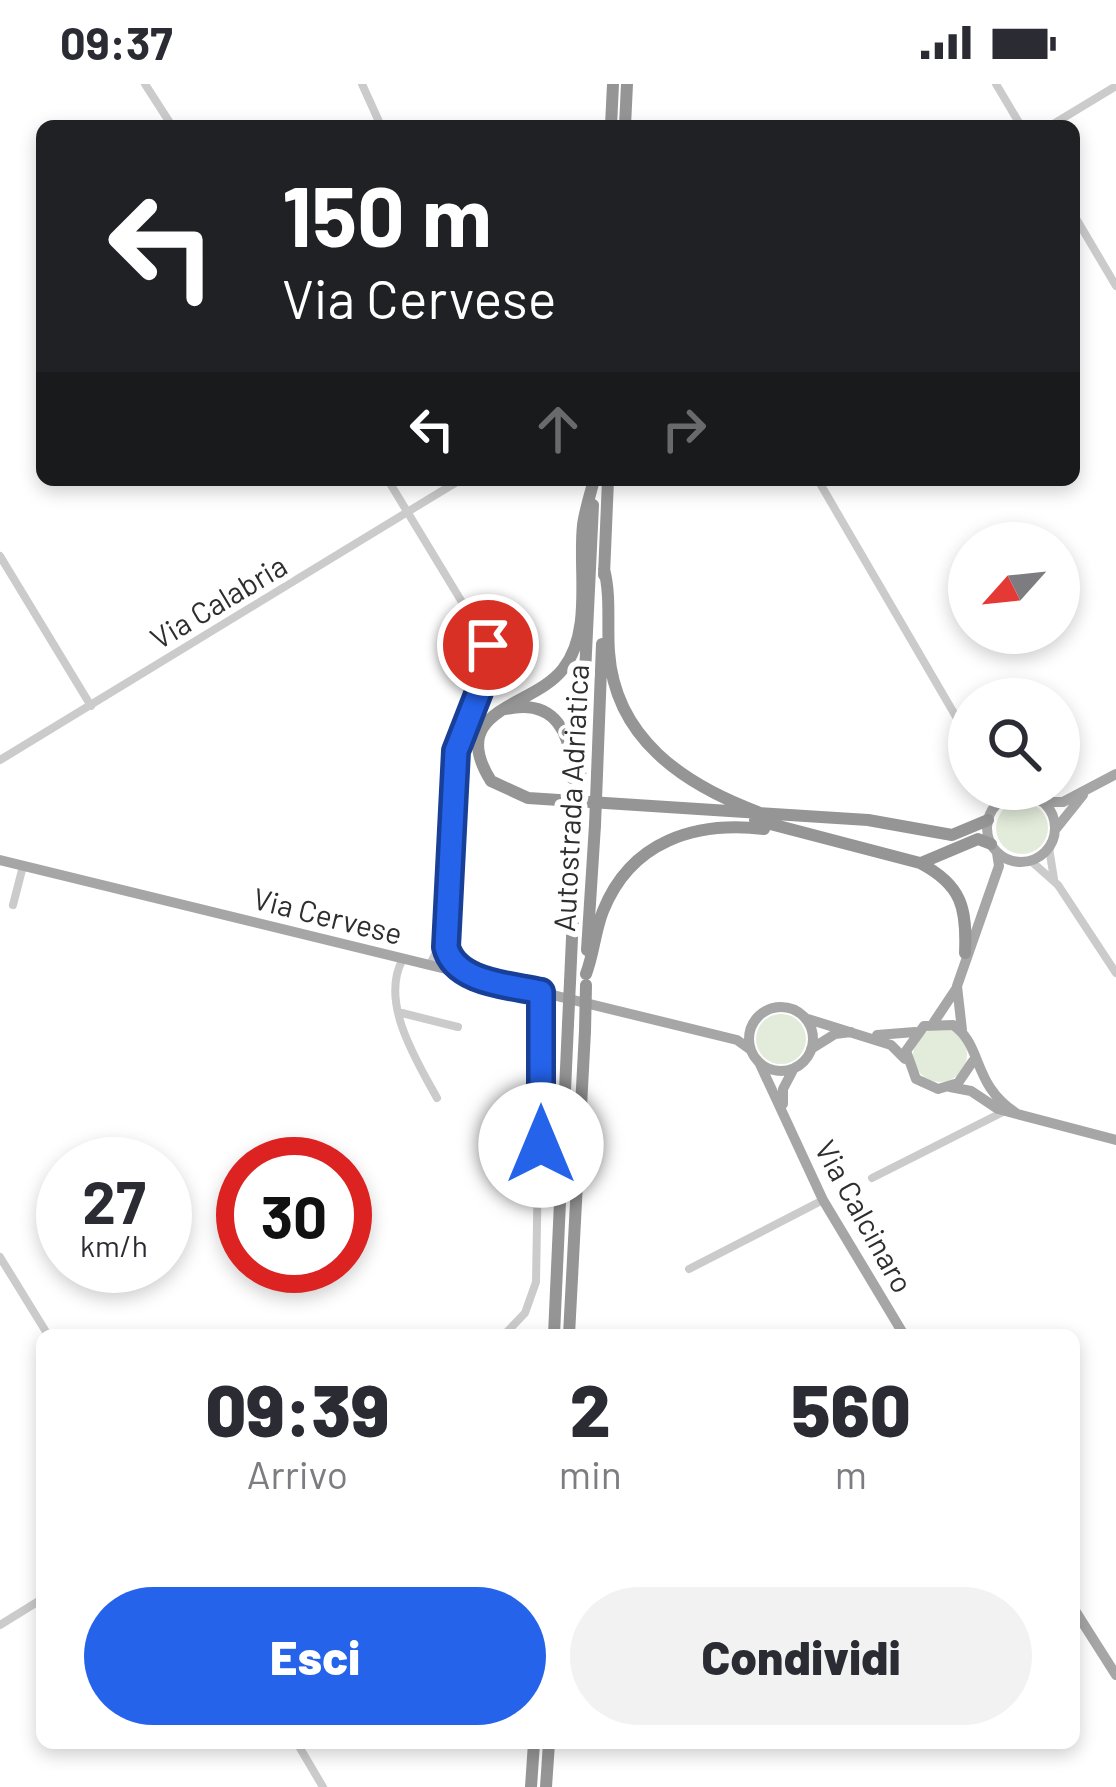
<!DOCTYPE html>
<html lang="it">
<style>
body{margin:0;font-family:Barlow,sans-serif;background:#f2f2f3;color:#2b2b33;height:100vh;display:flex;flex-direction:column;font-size:45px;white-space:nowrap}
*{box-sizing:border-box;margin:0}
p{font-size:39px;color:#7c7c81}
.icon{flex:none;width:66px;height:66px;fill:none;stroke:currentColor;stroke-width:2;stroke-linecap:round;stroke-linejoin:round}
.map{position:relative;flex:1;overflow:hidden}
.details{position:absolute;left:36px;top:1245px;width:1044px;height:420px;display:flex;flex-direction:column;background:#fff;border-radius:18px;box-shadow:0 6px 18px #0003}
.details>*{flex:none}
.guide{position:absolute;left:36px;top:36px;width:1044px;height:366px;border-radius:18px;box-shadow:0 6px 18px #0003;background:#202124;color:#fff;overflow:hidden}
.needle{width:78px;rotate:243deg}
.tools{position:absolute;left:948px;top:438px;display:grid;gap:24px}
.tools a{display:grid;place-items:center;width:132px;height:132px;border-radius:50%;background:#fff;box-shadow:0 6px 18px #0003;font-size:60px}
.speed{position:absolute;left:36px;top:1053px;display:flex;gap:24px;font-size:60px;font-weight:700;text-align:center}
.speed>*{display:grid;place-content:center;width:156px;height:156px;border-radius:50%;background:#fff;box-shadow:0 6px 18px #0003;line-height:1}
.speed small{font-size:30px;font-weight:400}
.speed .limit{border:18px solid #d22;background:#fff;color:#111}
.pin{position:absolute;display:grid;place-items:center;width:102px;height:102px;color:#fff;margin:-51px;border:6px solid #fff;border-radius:50%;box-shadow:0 3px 12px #0007}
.me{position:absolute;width:132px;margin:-66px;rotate:0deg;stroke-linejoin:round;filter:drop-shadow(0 0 9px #0008)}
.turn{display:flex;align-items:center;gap:42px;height:252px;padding:0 48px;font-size:54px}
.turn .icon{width:156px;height:156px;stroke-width:2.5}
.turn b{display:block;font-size:84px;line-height:102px}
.lanes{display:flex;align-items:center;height:114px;padding:0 48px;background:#0003;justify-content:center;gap:60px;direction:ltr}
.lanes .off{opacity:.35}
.eta{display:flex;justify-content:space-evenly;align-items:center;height:204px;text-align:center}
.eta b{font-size:72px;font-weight:800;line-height:84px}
.primary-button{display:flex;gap:24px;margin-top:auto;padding:24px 48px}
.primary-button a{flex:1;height:138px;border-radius:72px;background:#2563eb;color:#fff;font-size:48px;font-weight:800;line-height:138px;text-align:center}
.primary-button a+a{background:#f2f2f3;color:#2b2b33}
.status{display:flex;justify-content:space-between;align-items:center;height:84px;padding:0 60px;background:#fff;direction:ltr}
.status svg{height:33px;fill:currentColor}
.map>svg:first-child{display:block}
.green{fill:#e3ecdb}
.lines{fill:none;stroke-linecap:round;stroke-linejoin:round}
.minor{stroke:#cbcbcb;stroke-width:8}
.major{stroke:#a6a6a6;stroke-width:10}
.highway{stroke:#959595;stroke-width:12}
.highway-bridge{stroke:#959595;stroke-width:12}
.route-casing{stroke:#184099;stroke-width:30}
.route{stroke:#2563eb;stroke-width:21}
.labels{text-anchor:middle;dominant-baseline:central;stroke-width:12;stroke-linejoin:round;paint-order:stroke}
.street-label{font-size:30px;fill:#2e2e2e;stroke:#fff}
</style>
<div class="status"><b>09:37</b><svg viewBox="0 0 49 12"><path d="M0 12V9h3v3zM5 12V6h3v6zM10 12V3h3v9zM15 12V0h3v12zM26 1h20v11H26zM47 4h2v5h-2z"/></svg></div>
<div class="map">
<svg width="1116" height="1703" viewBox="0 0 1116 1703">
<rect width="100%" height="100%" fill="#fff"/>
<path class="green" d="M996 744a26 26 0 1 1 52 0a26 26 0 1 1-52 0Z
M756 955a25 25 0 1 1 50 0a25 25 0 1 1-50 0Z
M913 971a27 27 0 1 1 54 0a27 27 0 1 1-54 0Z"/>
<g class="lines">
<path class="minor" d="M145,0L172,42
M362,0L381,42
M996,0L1021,42
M1050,42L1116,2
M1074,131L1116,202
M388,396L488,561L484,595L456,667L445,849L449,874L460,885
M818,396L969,655
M0,472L91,622
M0,676L460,396
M994,705L996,722
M1002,705L1011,712
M1049,764L1054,795
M1031,777L1058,801L1116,889
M13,821L23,782
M403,875C379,917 416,976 437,1014
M430,880L445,851
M402,929L458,943
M872,1094L1005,1027
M0,1173L48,1251
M689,1185L823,1116
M504,1251L525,1229L536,1198L541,908
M0,1541L42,1515
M297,1659L323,1703"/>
<path class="major" d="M987 744a34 34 0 1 1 68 0a34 34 0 1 1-68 0Z
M1042,718H1063L1116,690
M1055,746L1083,711
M0,776L737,956L751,966
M749 955a32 32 0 1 1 64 0a32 32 0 1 1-64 0Z
M808,935L891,961L905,975
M934,938L956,905
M962,946L957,902L999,782L997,769
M877,951L915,948
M811,965L835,950L851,948
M973,977L958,999L938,1005L916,995L906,967L924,942L953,941C983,961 972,1001 1016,1029
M759,978L823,1116L904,1251
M950,1003L971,1007L998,1025L1116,1056
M783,1020V1005L794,984
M1074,1525L1116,1591"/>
<path class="highway" d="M611,42L613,0
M625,42L627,0
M594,396C590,411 585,426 583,441C578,486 593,547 563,585C533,624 445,624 491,697L528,714L868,736L952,751L988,736
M604,485C611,512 607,540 609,568C615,654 683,700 758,728
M604,491L608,396
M506,625C556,614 572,650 572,694
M597,690L602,560
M580,695L593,421
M755,736L920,779C962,801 967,824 965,869
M921,779L978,755L991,760
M587,866L595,741
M586,890C594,869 595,847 603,827C631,757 695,737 764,745
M570,898L577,743
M554,1251L568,940
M569,1251L585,947
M531,1703L534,1659
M546,1703L549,1659"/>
<path class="highway-bridge" d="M595,741L597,690
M577,743L580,695
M568,940L570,898
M585,947L586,901"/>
</g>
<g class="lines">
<defs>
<path id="route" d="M488,561L484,595L456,667L446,863C455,899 510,901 541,908V1061"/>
</defs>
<use href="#route" class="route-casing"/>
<use href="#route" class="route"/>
</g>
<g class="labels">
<g class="street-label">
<text transform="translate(218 517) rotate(-31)">Via Calabria</text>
<text transform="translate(570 714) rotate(-87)">Autostrada Adriatica</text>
<text transform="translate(328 831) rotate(14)">Via Cervese</text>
<text transform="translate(865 1132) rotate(61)">Via Calcinaro</text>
</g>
</g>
</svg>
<div class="tools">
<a><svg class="needle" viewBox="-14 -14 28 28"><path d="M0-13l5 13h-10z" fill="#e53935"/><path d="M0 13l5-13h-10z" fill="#7c7c81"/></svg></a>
<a><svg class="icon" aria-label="search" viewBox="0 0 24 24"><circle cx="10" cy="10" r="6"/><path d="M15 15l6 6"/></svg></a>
</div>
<div class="speed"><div>27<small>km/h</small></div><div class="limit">30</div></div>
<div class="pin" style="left:488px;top:561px;background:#d93025"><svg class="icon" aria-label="arrive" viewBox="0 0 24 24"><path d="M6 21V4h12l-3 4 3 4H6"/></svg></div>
<svg class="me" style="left:541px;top:1061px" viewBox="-20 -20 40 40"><circle r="19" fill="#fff"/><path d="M0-13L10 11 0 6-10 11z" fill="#2563eb"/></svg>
<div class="guide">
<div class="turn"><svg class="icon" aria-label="left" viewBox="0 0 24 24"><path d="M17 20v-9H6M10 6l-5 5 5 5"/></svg><div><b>150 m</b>Via Cervese</div></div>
<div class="lanes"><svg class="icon" aria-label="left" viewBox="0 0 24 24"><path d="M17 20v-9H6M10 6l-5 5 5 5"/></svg><svg class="icon off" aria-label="ahead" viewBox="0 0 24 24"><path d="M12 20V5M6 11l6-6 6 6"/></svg><svg class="icon off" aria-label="right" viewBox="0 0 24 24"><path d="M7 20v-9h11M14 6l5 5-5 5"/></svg></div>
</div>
<section class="details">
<div class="eta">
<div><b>09:39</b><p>Arrivo</p></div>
<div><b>2</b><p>min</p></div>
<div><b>560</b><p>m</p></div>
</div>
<div class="primary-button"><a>Esci</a><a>Condividi</a></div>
</section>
</div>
